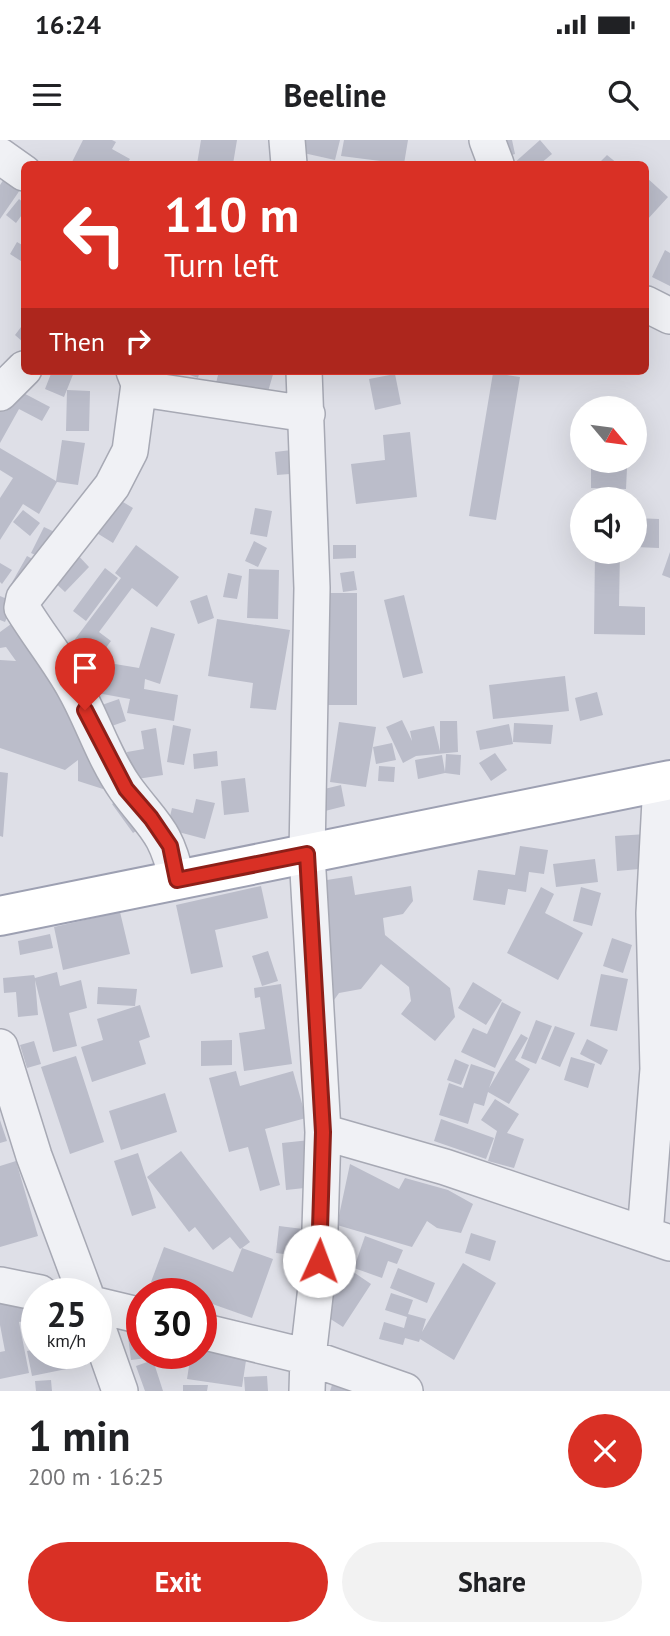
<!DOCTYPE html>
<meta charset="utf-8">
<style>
body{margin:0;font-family:"PT Sans",sans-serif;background:#f2f2f2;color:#202124;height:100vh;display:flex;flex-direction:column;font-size:26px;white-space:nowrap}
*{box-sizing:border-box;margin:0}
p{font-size:23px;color:#757577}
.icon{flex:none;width:38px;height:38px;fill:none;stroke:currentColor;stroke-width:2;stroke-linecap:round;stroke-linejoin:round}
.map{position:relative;height:1251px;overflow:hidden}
.side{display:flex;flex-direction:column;background:#fff;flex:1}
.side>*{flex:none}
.guide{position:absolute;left:21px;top:21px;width:628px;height:214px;border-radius:10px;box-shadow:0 7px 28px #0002;background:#d93025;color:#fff;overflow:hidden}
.needle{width:46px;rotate:119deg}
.controls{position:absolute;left:570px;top:256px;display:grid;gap:14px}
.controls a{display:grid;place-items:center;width:77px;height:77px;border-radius:50%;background:#fff;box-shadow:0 7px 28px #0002;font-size:35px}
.speed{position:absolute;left:21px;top:1138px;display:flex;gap:14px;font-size:35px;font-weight:700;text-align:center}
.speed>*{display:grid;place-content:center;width:91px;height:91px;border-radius:50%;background:#fff;box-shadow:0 7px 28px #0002;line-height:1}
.speed small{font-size:18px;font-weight:400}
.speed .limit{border:10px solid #d22;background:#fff;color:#111}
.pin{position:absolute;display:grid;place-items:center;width:60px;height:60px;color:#fff;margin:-72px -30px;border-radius:50% 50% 50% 0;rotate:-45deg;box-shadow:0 0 7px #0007}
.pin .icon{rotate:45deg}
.me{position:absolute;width:77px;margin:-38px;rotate:2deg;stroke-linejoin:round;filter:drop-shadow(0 0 5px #0008)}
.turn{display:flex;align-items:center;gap:24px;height:147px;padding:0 28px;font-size:32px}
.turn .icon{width:91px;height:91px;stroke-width:2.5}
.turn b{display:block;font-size:49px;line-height:60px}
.then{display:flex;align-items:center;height:66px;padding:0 28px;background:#0003;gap:14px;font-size:26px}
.round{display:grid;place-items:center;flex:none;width:74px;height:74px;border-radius:37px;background:#f2f2f2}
.head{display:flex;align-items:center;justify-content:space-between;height:119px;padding:0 28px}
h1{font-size:42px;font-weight:600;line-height:52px}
.primary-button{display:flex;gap:14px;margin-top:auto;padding:14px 28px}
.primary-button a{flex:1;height:80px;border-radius:42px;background:#d93025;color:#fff;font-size:28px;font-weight:600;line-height:80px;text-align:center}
.primary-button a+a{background:#f2f2f2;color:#202124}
.status{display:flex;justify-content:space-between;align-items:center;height:49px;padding:0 35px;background:#fff;direction:ltr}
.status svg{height:19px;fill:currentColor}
header{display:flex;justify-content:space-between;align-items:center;height:91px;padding:0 28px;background:#fff;font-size:32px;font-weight:600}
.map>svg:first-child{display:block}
.building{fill:#bbbdca}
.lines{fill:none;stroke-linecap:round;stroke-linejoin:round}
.minor-casing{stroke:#a7a9b4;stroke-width:38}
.major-casing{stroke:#9da0b2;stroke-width:42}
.minor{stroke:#f0f1f5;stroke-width:35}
.major{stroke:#fff;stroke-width:38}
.route-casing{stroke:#8d1f18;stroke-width:18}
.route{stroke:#d93025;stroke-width:12}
</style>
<div class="status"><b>16:24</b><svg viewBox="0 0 49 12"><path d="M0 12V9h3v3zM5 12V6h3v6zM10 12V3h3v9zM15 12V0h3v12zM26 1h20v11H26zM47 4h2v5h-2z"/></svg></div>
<header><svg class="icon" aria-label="menu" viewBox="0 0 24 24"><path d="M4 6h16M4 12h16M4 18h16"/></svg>Beeline<svg class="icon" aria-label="search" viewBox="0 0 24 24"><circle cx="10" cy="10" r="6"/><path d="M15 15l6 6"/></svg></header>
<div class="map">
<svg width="670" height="1251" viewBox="0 0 670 1251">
<rect width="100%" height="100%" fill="#dedfe7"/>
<path class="building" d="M83,0H112L116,2L112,9L130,19L127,24H71Z
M201,0H237L233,24H197Z
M302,0H340L335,20L299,12Z
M344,0H408L404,24L341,16Z
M493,0H512L515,14L498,19Z
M540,0L552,14L540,24H513Z
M607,15L618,24H598Z
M646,37L668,57L647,80L646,78Z
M4,39L20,50L0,79V45Z
M19,59L24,63V72L16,83L6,75Z
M17,102L24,106V123L10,114Z
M665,110L670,113V146L652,137Z
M24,183V203L15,195Z
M52,231L74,232L64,257L45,249Z
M179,231H200L198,238Z
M219,231H274L267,255L216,243Z
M493,233L520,237L496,380L469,376Z
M395,234L401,264L375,270L369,239Z
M12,247L50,267L42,281L19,269L0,303V269Z
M67,250L90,251L89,291H66Z
M410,292L417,357L356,364L351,324L385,320L383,295Z
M62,300L85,303L78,345L57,342L39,374L23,364L0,400V358L13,338L0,330V308L56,341Z
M300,309L302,333L277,335L275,312Z
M591,328H627L626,349L591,348Z
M113,356L133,368L113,403L92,390Z
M255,368L272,371L267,397L250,394Z
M23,370L40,383L30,396L13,382Z
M635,378L659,379V408L635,407Z
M44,387L61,395L48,421L31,413Z
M254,401L267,408L258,427L245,421Z
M136,405L179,437L157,467L132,448L99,492L111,501L93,525L69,507L121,438L115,433Z
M333,405H356V418L333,419Z
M595,411H620L619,466L645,467V495L594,494Z
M75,412L89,427L65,452L50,438Z
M670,412V438L662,435Z
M27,416L42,424L26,454L10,446Z
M0,423L12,430L2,444L0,442Z
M105,428L118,438L86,481L73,471Z
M249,429L279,430L278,479L247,478Z
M354,431L357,450L343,452L340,433Z
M228,433L242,436L237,459L223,457Z
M323,453H357V565H323Z
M207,455L214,478L198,484L190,461Z
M404,455L423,533L403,538L384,460Z
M0,456L14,462L5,482L0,480Z
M18,479L114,613L103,649L78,641V620L65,630L0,608V520L16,521L6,507L0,508V492Z
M217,479L290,490L276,570L250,568L253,543L208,536Z
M151,487L175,494L160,544L145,539L144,549L178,555L174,581L127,573L130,559L97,553L103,522L139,528Z
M565,536L569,571L493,579L489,545Z
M597,552L603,575L580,581L575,558Z
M119,559L126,581L106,588L99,566Z
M402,580L412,601L410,591L434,586L440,611V581H457L458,612L416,616L403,623L386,587Z
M339,582L376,587L366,647L330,642Z
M514,583L553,585L551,604L513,602Z
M509,584L513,604L480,610L476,591Z
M173,585L191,589L184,625L167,622Z
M156,588L163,635L131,640L127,612L144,609L141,591Z
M392,603L396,620L376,624L373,607Z
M217,611L218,626L194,629L193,614Z
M495,613L507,630L491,641L479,623Z
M446,614L461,615L460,635L445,633L418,639L415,620L442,615L445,632Z
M379,626L395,627L394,642L378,641Z
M0,632L8,633L3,697L0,696Z
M245,638L249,672L224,675L221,641Z
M341,645L345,666L321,672L316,651Z
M127,653L149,682L133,693L112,664Z
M196,659L215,663L205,699L167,689L172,668L193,673Z
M647,694L650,728L617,731L615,696Z
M520,706L548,710L544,734L529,732L526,752L508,749L505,765L473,760L478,730L515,735Z
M595,719L598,742L556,747L553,724Z
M352,736L355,755L411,746L413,761L403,774L383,778L385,795L450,848L455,877L435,901L401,874L411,861L409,847L381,824L361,849L339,853L334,860L317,862L302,744Z
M261,746L268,778L215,790L223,827L191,834L176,765Z
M541,747L554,754L545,773L583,793L558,840L507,813Z
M581,747L601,753L592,786L573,781Z
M120,772L130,814L63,830L54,787Z
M50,794L53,808L20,815L18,801Z
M612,798L632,805L623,833L603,826Z
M268,811L278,841L262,846L252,816Z
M57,832L60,846L81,840L87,868L69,873L77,906L53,912L35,840L38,875L18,877L16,852L4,853L3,838L34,835L35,838Z
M601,834L628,839L617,891L590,886Z
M473,842L502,860L486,885L458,868Z
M281,844L292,924L244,931L239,893L265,889L260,857L255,858L254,848Z
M98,847L137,849L135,866L97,864Z
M502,862L521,872L495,928L461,912L473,888L487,894Z
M140,865L150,897L139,901L146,924L92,942L81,907L103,900L97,879Z
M536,880L552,886L536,924L521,918Z
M555,886L575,893L560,927L541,919Z
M521,894L528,898L515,920L530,929L509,964L488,952L484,966L474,963L468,984L439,975L449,943L463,948L471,924L495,932L489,948Z
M587,899L608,910L601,925L580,914Z
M232,900V925L201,926V901Z
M34,901L41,924L27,928L20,905Z
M76,916L104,1002L70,1014L41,927Z
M571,917L595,924L588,948L564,940Z
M455,919L469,925L461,945L447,940Z
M236,931L240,946L293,931L306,978L265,989L280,1045L260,1051L248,1007L229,1012L209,938Z
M165,953L177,992L121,1010L109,971Z
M495,959L519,974L507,993L524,999L514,1028L488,1021L497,991L481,980Z
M441,979L494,998L486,1019L434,1001Z
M0,980L7,1001L0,1003Z
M310,1000L314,1047L286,1050L282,1003Z
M181,1011L250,1102L242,1108L273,1119L252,1178L201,1160V1153H182L151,1142L164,1107L233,1132L242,1108L240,1109L230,1097L213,1110L195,1087L189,1092L147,1037Z
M138,1013L156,1068L132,1076L114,1021Z
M16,1021L38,1096L0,1107V1026Z
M350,1024L399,1049L405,1038L448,1050L473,1064L461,1093L437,1088L427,1081L412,1107L337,1085Z
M279,1086L311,1090L306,1138L290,1136L292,1115L276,1113Z
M471,1093L496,1101L490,1121L465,1113Z
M365,1096L403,1110L397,1124L388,1121L382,1138L354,1128Z
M463,1123L496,1143L454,1220L420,1199L419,1202L405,1198L403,1205L379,1199L384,1182L404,1188L407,1177L385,1170L391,1153L413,1160L408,1174L426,1179L422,1192Z
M346,1127L371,1144L343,1187L318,1171Z
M398,1128L435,1143L427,1163L390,1148Z
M58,1146L60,1153H37V1179L19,1182L29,1233L0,1239V1212L5,1211L0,1185V1157Z
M142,1171V1213H163V1216L131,1220L125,1173Z
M201,1187L250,1194L242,1247L187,1239L191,1213H201Z
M37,1209V1213H83L86,1225L32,1236L27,1211Z
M153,1220L163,1251H145L136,1226Z
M267,1236L268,1251H245L244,1237Z
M51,1240L52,1251H36L35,1241Z
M183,1245H208L207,1251H183Z
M332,1245L349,1251H330Z"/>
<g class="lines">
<defs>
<path id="minor" d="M287,0L289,24
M487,0L496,24
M0,16L24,33
M646,164L670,176
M134,231L139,244L149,250L307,274
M304,231L312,448L307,714L323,992L319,1121L308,1217L307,1251
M139,244L130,311L112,346L24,458L22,468C39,496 59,520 75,549C93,581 104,618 126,649C154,687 166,690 177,740
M0,253L24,229
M0,907L34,1016L85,1153
M323,992L445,1027L670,1103
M645,1094L658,929L654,773L661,642
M0,1145L40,1153
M96,1165L142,1176
M96,1183L120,1251
M201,1191L308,1217L405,1251"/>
<path id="major" d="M0,776L670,640"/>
</defs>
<use href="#minor" class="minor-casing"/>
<use href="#major" class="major-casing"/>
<use href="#minor" class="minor"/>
<use href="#major" class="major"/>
</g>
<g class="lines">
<defs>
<path id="route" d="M85,570L126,649L151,678L170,706L177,740L307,714L323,992L319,1121"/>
</defs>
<use href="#route" class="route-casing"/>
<use href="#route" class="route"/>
</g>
</svg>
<div class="controls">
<a><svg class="needle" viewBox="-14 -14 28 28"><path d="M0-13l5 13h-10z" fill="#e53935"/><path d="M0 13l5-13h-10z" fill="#757577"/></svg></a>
<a><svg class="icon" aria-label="sound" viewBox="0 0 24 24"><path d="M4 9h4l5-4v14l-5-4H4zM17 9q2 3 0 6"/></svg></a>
</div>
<div class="speed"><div>25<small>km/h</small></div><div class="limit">30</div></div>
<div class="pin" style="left:85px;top:570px;background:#d93025"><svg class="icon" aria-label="arrive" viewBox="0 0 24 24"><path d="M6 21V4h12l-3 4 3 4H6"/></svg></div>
<svg class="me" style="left:319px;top:1121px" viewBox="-20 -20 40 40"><circle r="19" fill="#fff"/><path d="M0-13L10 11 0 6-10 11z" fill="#d93025"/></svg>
<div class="guide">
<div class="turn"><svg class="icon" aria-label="left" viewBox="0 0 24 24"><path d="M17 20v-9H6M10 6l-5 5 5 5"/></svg><div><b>110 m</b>Turn left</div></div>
<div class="then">Then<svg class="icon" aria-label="right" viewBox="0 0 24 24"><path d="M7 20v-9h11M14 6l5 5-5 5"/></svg></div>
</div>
</div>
<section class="side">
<div class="head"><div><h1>1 min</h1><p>200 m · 16:25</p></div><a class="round" style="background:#d93025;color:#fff"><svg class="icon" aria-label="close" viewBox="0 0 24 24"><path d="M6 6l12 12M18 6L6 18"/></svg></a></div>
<div class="primary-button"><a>Exit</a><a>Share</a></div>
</section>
